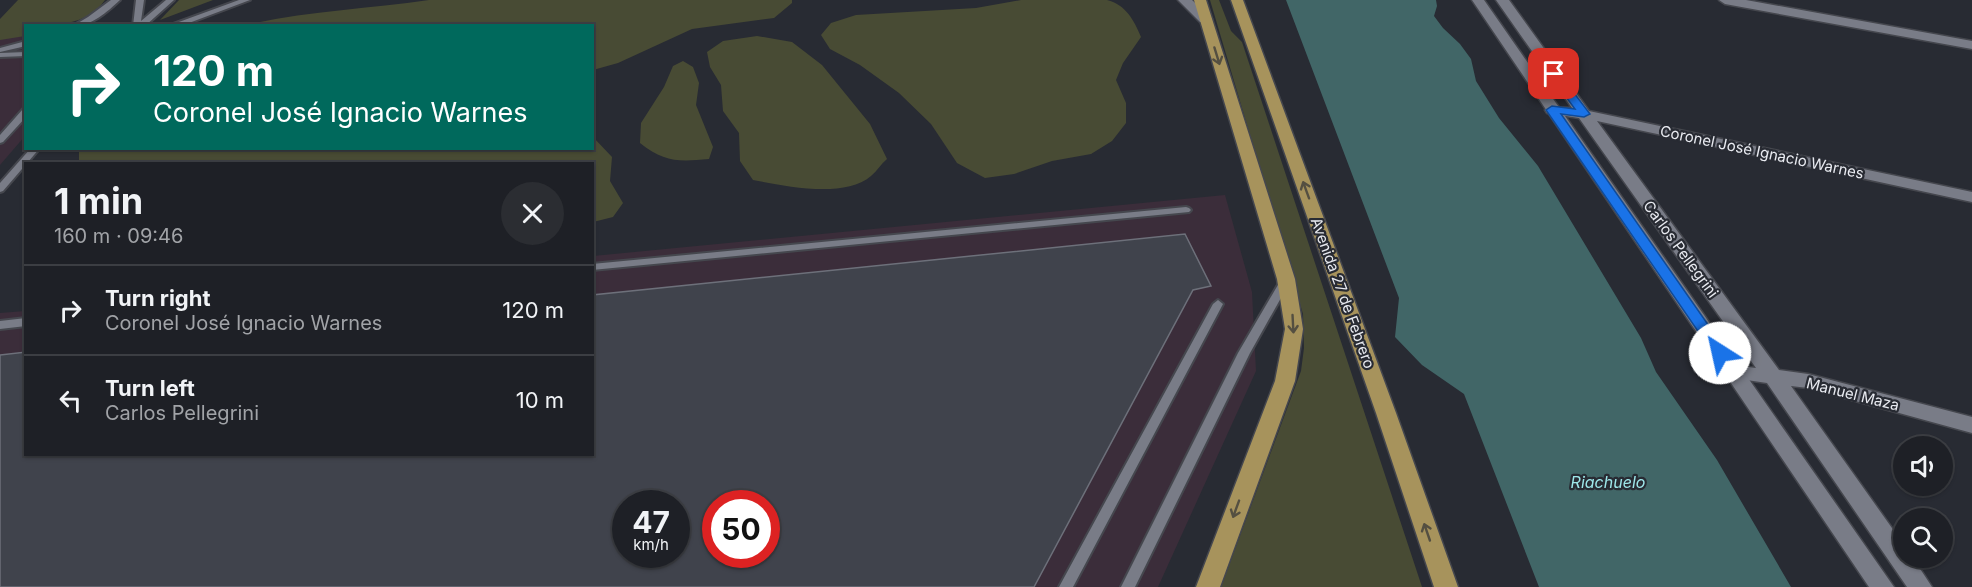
<!DOCTYPE html>
<meta charset="utf-8">
<style>
body{margin:0;font-family:Inter,sans-serif;background:#2b2d32;color:#f1f3f6;height:100vh;display:flex;flex-direction:column;font-size:22px;white-space:nowrap}
*{box-sizing:border-box;margin:0}
p{font-size:20px;color:#a1a3a7}
.icon{flex:none;width:33px;height:33px;fill:none;stroke:currentColor;stroke-width:2;stroke-linecap:round;stroke-linejoin:round}
.map{position:relative;flex:1;overflow:hidden}
.sheet{position:absolute;left:24px;top:162px;width:570px;height:294px;display:flex;flex-direction:column;background:#1e2026;border-radius:0px;box-shadow:0 2px 4px #0004,0 0 0 2px #3c3e43}
.sheet>*{flex:none}
.guide{position:absolute;left:24px;top:24px;width:570px;height:126px;border-radius:0px;box-shadow:0 2px 4px #0004,0 0 0 2px #3c3e43;background:#00695c;color:#fff;overflow:hidden}
.fabs{position:absolute;left:1893px;top:436px;display:grid;gap:12px}
.fabs a{display:grid;place-items:center;width:60px;height:60px;border-radius:50%;background:#1e2026;box-shadow:0 2px 4px #0004,0 0 0 2px #3c3e43;font-size:30px}
.speed{position:absolute;left:612px;top:490px;display:flex;gap:12px;font-size:30px;font-weight:700;text-align:center}
.speed>*{display:grid;place-content:center;width:78px;height:78px;border-radius:50%;background:#1e2026;box-shadow:0 2px 4px #0004,0 0 0 2px #3c3e43;line-height:1}
.speed small{font-size:15px;font-weight:400}
.speed .limit{border:9px solid #d22;background:#fff;color:#111}
.pin{position:absolute;display:grid;place-items:center;width:51px;height:51px;color:#fff;margin:-26px;border-radius:12px;box-shadow:0 3px 9px #0006}
.me{position:absolute;width:66px;margin:-33px;rotate:325deg;stroke-linejoin:round;filter:drop-shadow(0 0 4px #0008)}
.turn{display:flex;align-items:center;gap:21px;height:126px;padding:0 30px;font-size:27px}
.turn .icon{width:78px;height:78px;stroke-width:2.5}
.turn b{display:block;font-size:42px;line-height:51px}
.round{display:grid;place-items:center;flex:none;width:63px;height:63px;border-radius:32px;background:#2b2d32}
.head{display:flex;align-items:center;justify-content:space-between;height:102px;padding:0 30px}
h1{font-size:36px;font-weight:700;line-height:45px}
ul{padding:0;list-style:none}
li{display:flex;align-items:center;gap:18px;height:90px;padding:0 30px;border-top:2px solid #3c3e43}
li div{flex:1}
li b{display:block;font-size:22px}
li em{font-style:normal}
.map>svg:first-child{display:block}
.commercial{fill:#3b2d3a;fill-rule:evenodd}
.green{fill:#484b34}
.water{fill:#416667}
.building{fill:#40434c;stroke:#6d707a;stroke-width:1.5;fill-rule:evenodd}
.lines{fill:none;stroke-linecap:round;stroke-linejoin:round}
.lane-casing{stroke:#45474e;stroke-width:4}
.street-casing{stroke:#45474e;stroke-width:3}
.secondary-casing{stroke:#45474e;stroke-width:3}
.primary-casing{stroke:#45474e;stroke-width:3}
.lane{fill:#797c87;fill-rule:evenodd}
.street{fill:#797c87;fill-rule:evenodd}
.secondary{fill:#797c87;fill-rule:evenodd}
.primary{fill:#a7935c;fill-rule:evenodd}
.oneway{stroke:#544f41}
.route{fill:#1a73e8;stroke:#114b97;stroke-width:1.5}
.labels{text-anchor:middle;dominant-baseline:central;stroke-width:4.5;stroke-linejoin:round;paint-order:stroke}
.street-label{font-size:15px;fill:#e9ebf1;stroke:#282b33}
.water-label{font-size:16px;font-style:italic;fill:#9de6e9;stroke:#282b33}
</style>
<div class="map">
<svg width="1972" height="587" viewBox="0 0 1972 587">
<rect width="100%" height="100%" fill="#282b33"/>
<path class="commercial" d="M25,32V136L0,165V34Z
M1225,195L1252,292L1256,371L1158,587H0V313L25,311L26,454H592L593,256ZM626,504H676V555H626ZM716,504H766V555H716Z"/>
<path class="green" d="M18,0H105C87,26 53,26 26,26L25,36L0,40V19Z
M179,0H213L160,20Z
M429,0H792V3L774,18L692,29L618,63L593,70L592,26L246,25C306,11 368,9 429,0Z
M1021,0H1107C1126,5 1134,20 1141,37L1123,63L1116,80L1126,103V123L1112,141L1091,154L1052,161L1014,174L985,178L957,163L931,124L899,93L860,65L830,49L821,35L831,23L856,15L976,8Z
M1210,0H1219L1231,31L1242,42L1422,587H1221L1301,371L1304,348L1303,314Z
M757,36L792,42L822,65L870,124L887,159C881,164 877,171 871,176C844,199 785,186 753,180L740,161L739,133L723,111L721,85L710,67L707,52L723,41Z
M683,61L693,67L699,83L696,105L713,147L709,159C678,162 664,162 640,143L641,123L664,87L673,66Z
M593,137L612,157L610,181L623,203L613,217L593,222L592,164L79,163V149L592,148Z"/>
<path class="water" d="M1286,0H1436L1437,6L1434,16L1443,28L1460,44L1471,59L1476,81L1499,118L1538,166L1641,338L1656,372L1717,460L1791,587H1539L1464,394L1422,365L1395,337L1399,298Z"/>
<path class="building" d="M1185,234L1211,286L1193,290L1034,587H0V355L26,352V454H592V295ZM626,504H676V555H626ZM716,504H766V555H716Z"/>
<g class="lines">
<defs>
<path id="lane" d="M111,0H120C107,12 92,26 73,26L88,17Z
M136,0H144L141,21L166,0H174L145,26H133Z
M239,0H250L181,26H168Z
M26,41V46L0,52V48Z
M26,52V56L0,57V53Z
M23,109H26V117L3,142L0,143V135Z
M31,148H40L3,191L0,192V183Z
M1186,207L1189,208L1191,210L1189,212L592,270V264Z
M1286,277L1291,280L1250,353L1135,587H1121L1238,353L1282,278Z
M1218,300L1223,304L1073,587H1059L1213,304Z
M26,318V326L0,329V321Z"/>
<path id="street" d="M1496,0H1509L1589,111L1972,192V202L1597,121L1779,370L1808,374L1972,417V433L1808,388L1791,386L1904,545V558H1913L1932,587H1907L1767,383L1726,377L1723,372L1726,367L1733,365L1756,368L1579,118L1547,113L1545,110L1547,107L1572,108Z
M1719,0H1746L1972,41V49L1725,4Z"/>
<path id="secondary" d="M1178,0H1192L1212,19L1210,22H1200Z
M1472,0H1484L1894,587H1869Z"/>
<path id="primary" d="M1194,0H1206L1295,279L1303,329L1295,381L1220,587H1196L1275,381L1285,329L1277,279Z
M1231,0H1243L1396,413L1458,587H1434L1376,413Z"/>
</defs>
<use href="#lane" class="lane-casing"/>
<use href="#street" class="street-casing"/>
<use href="#secondary" class="secondary-casing"/>
<use href="#primary" class="primary-casing"/>
<use href="#lane" class="lane"/>
<use href="#street" class="street"/>
<use href="#secondary" class="secondary"/>
<use href="#primary" class="primary"/>
</g>
<defs><path id="oneway-shaft" d="M-6 0H5M1.5-3L5.5 0L1.5 3" fill="none" stroke-width="1.6" stroke-linecap="round" stroke-linejoin="round" transform="scale(1.5)"/></defs>
<g class="oneway">
<use href="#oneway-shaft" transform="translate(1217 56) rotate(73)"/>
<use href="#oneway-shaft" transform="translate(1306 190) rotate(-110)"/>
<use href="#oneway-shaft" transform="translate(1293 324) rotate(87)"/>
<use href="#oneway-shaft" transform="translate(1236 509) rotate(110)"/>
<use href="#oneway-shaft" transform="translate(1427 532) rotate(-109)"/>
</g>
<path class="route" d="M1554,71L1558,72L1590,114L1584,117L1561,114L1725,349L1727,353L1725,356H1715L1546,110L1552,106L1575,109L1549,74Z"/>
<g class="labels">
<g class="street-label">
<text transform="translate(1762 152) rotate(12)">Coronel José Ignacio Warnes</text>
<text transform="translate(1681 249) rotate(54)">Carlos Pellegrini</text>
<text transform="translate(1343 293) rotate(70)">Avenida 27 de Febrero</text>
<text transform="translate(1853 394) rotate(14)">Manuel Maza</text>
</g>
<g class="water-label">
<text x="1608" y="482">Riachuelo</text>
</g>
</g>
</svg>
<div class="fabs">
<a><svg class="icon" aria-label="sound" viewBox="0 0 24 24"><path d="M4 9h4l5-4v14l-5-4H4zM17 9q2 3 0 6"/></svg></a>
<a><svg class="icon" aria-label="search" viewBox="0 0 24 24"><circle cx="10" cy="10" r="6"/><path d="M15 15l6 6"/></svg></a>
</div>
<div class="speed"><div>47<small>km/h</small></div><div class="limit">50</div></div>
<div class="pin" style="left:1554px;top:74px;background:#d93025"><svg class="icon" aria-label="arrive" viewBox="0 0 24 24"><path d="M6 21V4h12l-3 4 3 4H6"/></svg></div>
<svg class="me" style="left:1720px;top:353px" viewBox="-20 -20 40 40"><circle r="19" fill="#fff"/><path d="M0-13L10 11 0 6-10 11z" fill="#1a73e8"/></svg>
<div class="guide">
<div class="turn"><svg class="icon" aria-label="right" viewBox="0 0 24 24"><path d="M7 20v-9h11M14 6l5 5-5 5"/></svg><div><b>120 m</b>Coronel José Ignacio Warnes</div></div>
</div>
<section class="sheet">
<div class="head"><div><h1>1 min</h1><p>160 m · 09:46</p></div><a class="round"><svg class="icon" aria-label="close" viewBox="0 0 24 24"><path d="M6 6l12 12M18 6L6 18"/></svg></a></div>
<ul>
<li><svg class="icon" aria-label="right" viewBox="0 0 24 24"><path d="M7 20v-9h11M14 6l5 5-5 5"/></svg><div><b>Turn right</b><p>Coronel José Ignacio Warnes</p></div><em>120 m</em></li>
<li><svg class="icon" aria-label="left" viewBox="0 0 24 24"><path d="M17 20v-9H6M10 6l-5 5 5 5"/></svg><div><b>Turn left</b><p>Carlos Pellegrini</p></div><em>10 m</em></li>
</ul>
</section>
</div>
